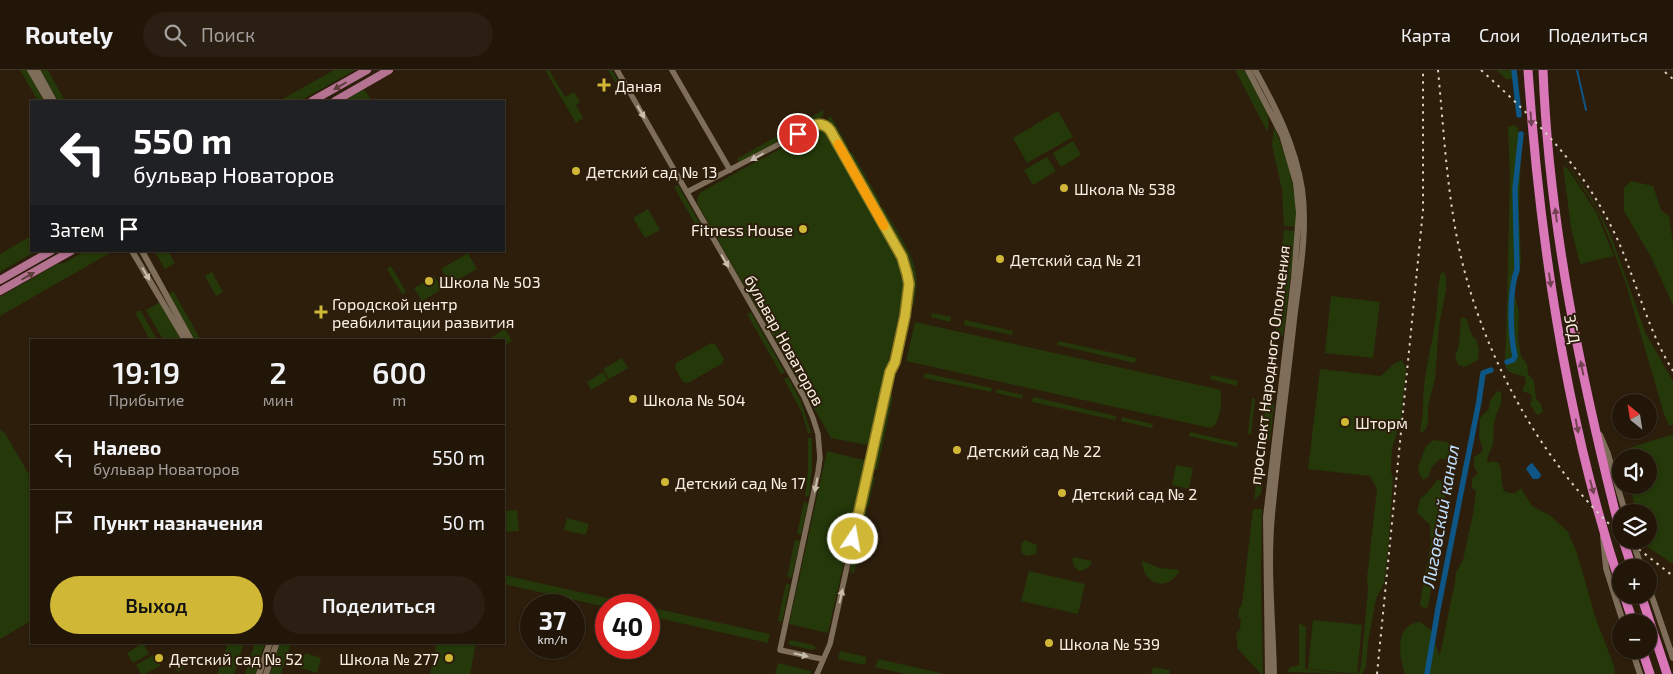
<!DOCTYPE html>
<html lang="ru">
<meta charset="utf-8">
<style>
body{margin:0;font-family:"Exo 2",sans-serif;background:#2a1f12;color:#f1f3f6;height:100vh;display:flex;flex-direction:column;font-size:19px;white-space:nowrap}
*{box-sizing:border-box;margin:0}
p{font-size:16px;color:#a29f9c}
.icon{flex:none;width:28px;height:28px;fill:none;stroke:currentColor;stroke-width:2;stroke-linecap:round;stroke-linejoin:round}
.map{position:relative;flex:1;overflow:hidden}
.details{position:absolute;left:30px;top:269px;width:475px;height:305px;display:flex;flex-direction:column;background:#221609;border-radius:0px;box-shadow:0 1px 4px #0004,0 0 0 1px #3f352a}
.details>*{flex:none}
.banner{position:absolute;left:30px;top:30px;width:475px;height:152px;border-radius:0px;box-shadow:0 1px 4px #0004,0 0 0 1px #3f352a;background:#202124;color:#fff;overflow:hidden}
.needle{width:32px;rotate:330deg}
.controls{position:absolute;left:1612px;top:324px;display:grid;gap:10px}
.controls a{display:grid;place-items:center;width:45px;height:45px;border-radius:50%;background:#221609;box-shadow:0 1px 4px #0004,0 0 0 1px #3f352a;font-size:25px}
.speed{position:absolute;left:520px;top:524px;display:flex;gap:10px;font-size:25px;font-weight:700;text-align:center}
.speed>*{display:grid;place-content:center;width:65px;height:65px;border-radius:50%;background:#221609;box-shadow:0 1px 4px #0004,0 0 0 1px #3f352a;line-height:1}
.speed small{font-size:12px;font-weight:400}
.speed .limit{border:8px solid #d22;background:#fff;color:#111}
.pin{position:absolute;display:grid;place-items:center;width:42px;height:42px;color:#fff;margin:-21px;border:2px solid #fff;border-radius:50%;box-shadow:0 1px 5px #0007}
.me{position:absolute;width:55px;margin:-28px;rotate:12deg;stroke-linejoin:round;filter:drop-shadow(0 0 4px #0008)}
.turn{display:flex;align-items:center;gap:18px;height:105px;padding:0 20px;font-size:22px}
.turn .icon{width:65px;height:65px;stroke-width:2.5}
.turn b{display:block;font-size:35px;line-height:42px}
.then{display:flex;align-items:center;height:48px;padding:0 20px;background:#0003;gap:10px;font-size:19px}
.eta{display:flex;justify-content:space-evenly;align-items:center;height:85px;text-align:center}
.eta b{font-size:30px;font-weight:600;line-height:35px}
.action{display:flex;gap:10px;margin-top:auto;padding:10px 20px}
.action a{flex:1;height:58px;border-radius:30px;background:#d0b736;color:#111;font-size:20px;font-weight:600;line-height:58px;text-align:center}
.action a+a{background:#2a1f12;color:#f1f3f6}
ul{padding:0;list-style:none}
li{display:flex;align-items:center;gap:15px;height:65px;padding:0 20px;border-top:1px solid #3f352a}
li div{flex:1}
li b{display:block;font-size:19px}
li em{font-style:normal}
header{display:flex;align-items:center;gap:30px;box-sizing:border-box;height:70px;padding:0 25px;background:#221609;border-bottom:1px solid #3f352a}
header strong{font-size:24px}
nav{display:flex;gap:28px;margin-inline-start:auto;font-size:18px}
.search{width:350px;height:45px;background:#2a1f12;display:flex;align-items:center;gap:12px;box-sizing:border-box;padding:0 18px;border-radius:28px;color:#a29f9c;font-size:19px}
.map>svg:first-child{display:block}
.green{fill:#243809}
.water{fill:#0d5685}
.lines{fill:none;stroke-linecap:round;stroke-linejoin:round}
.stream{stroke:#0d5685;stroke-width:2}
.canal{stroke:#0d5685;stroke-width:5.5}
.tertiary{stroke:#7e6d58;stroke-width:5.5}
.secondary{stroke:#7e6d58;stroke-width:6}
.primary{stroke:#b57392;stroke-width:8}
.motorway{stroke:#d977b9;stroke-width:9}
.rail{stroke:#dbd0c3;stroke-width:2;stroke-dasharray:2.5 5;stroke-linecap:butt}
.oneway{fill:#5d3c3b}
.oneway2{fill:#c8bcac}
.oneway3{fill:#724251}
.route-casing{stroke:#877723;stroke-width:12}
.route{stroke:#d0b736;stroke-width:9}
.slow{stroke:#f59e0b;stroke-width:9}
.poi-dot{fill:#d0b736;stroke:#2d1e0c;stroke-width:2}
.labels{text-anchor:middle;dominant-baseline:central;stroke-width:4;stroke-linejoin:round;paint-order:stroke}
.poi-label{font-size:16px;fill:#faf0e4;stroke:#2d1e0c;text-anchor:start}
.street-label{font-size:16px;fill:#faf0e4;stroke:#2d1e0c}
.water-label{font-size:18px;font-style:italic;fill:#bfe0fd;stroke:#2d1e0c}
</style>
<header>
<strong>Routely</strong>
<div class="search"><svg class="icon" aria-label="search" viewBox="0 0 24 24"><circle cx="10" cy="10" r="6"/><path d="M15 15l6 6"/></svg>Поиск</div>
<nav><a>Карта</a><a>Слои</a><a>Поделиться</a></nav>
</header>
<div class="map">
<svg width="1673" height="604" viewBox="0 0 1673 604">
<rect width="100%" height="100%" fill="#2d1e0c"/>
<path class="green" d="M20,0H27L44,31H38Z
M40,0H48L65,31H58Z
M334,0H355L300,31H279Z
M545,0H549L565,27L574,22L580,32L576,35L583,48L576,53Z
M608,0H612L626,24L623,26Z
M1235,0H1244C1253,15 1275,44 1267,61Z
M1496,0H1512V9H1506Z
M364,19L372,31H343Z
M823,40V46L739,93L737,89Z
M1058,41L1073,67L1027,93L1013,68Z
M830,45L849,78L845,80L828,50Z
M1514,55L1518,58L1521,83L1519,139L1521,192L1519,204L1515,212V226L1519,243L1518,268L1521,286L1527,294L1528,304L1534,311L1536,329L1541,334L1543,342L1537,345L1530,334L1532,329L1531,324L1522,321L1526,312L1525,307C1521,305 1517,305 1512,303C1501,299 1506,281 1506,272L1510,106L1508,57Z
M1274,56C1287,88 1298,122 1296,157L1284,156L1282,120L1272,75Z
M820,57L826,61L898,189C905,204 904,216 902,232L870,374L867,375L831,368L697,133L698,126L701,122Z
M1073,71L1081,85L1061,97L1053,83Z
M1558,81L1591,127L1602,148L1611,166L1646,264L1673,311V355H1669L1664,344L1626,214L1609,168L1595,136Z
M852,82L881,133L878,135L876,131H874L848,85Z
M1047,87L1056,101L1033,115L1024,100Z
M1563,96L1568,99L1596,142L1614,186L1580,194L1571,158Z
M1631,111L1653,116L1661,140L1669,146L1673,174V235L1651,187L1624,141V118Z
M678,115L702,157L698,159L674,117Z
M883,137C893,155 914,185 916,204C918,214 915,225 914,235L909,234L912,215L909,194L879,140Z
M648,139L660,160L645,168L633,148Z
M1284,160L1296,161L1283,267L1274,257Z
M31,166V181H36L0,202V184Z
M85,181H110L108,184L0,246V227L57,194L64,193Z
M168,181L175,193L165,199L155,182Z
M468,183L477,199L450,214L441,199Z
M391,196L406,222L402,224L387,199Z
M212,202L223,222L216,226L205,206Z
M1444,202L1446,208V220L1439,255L1435,309L1428,336V351L1426,359L1421,363C1419,358 1423,348 1423,341C1422,309 1432,277 1436,246C1438,231 1437,217 1441,203Z
M434,206L442,219L422,231L414,218Z
M173,221L201,270H195L169,225Z
M1331,226L1380,232L1373,288L1325,283Z
M160,232L181,270H163L146,240Z
M137,241H141L157,270H150L136,244Z
M751,242L785,302L781,304L747,244Z
M932,243L951,247L950,252L931,247Z
M1461,247L1467,249L1470,261L1473,267L1476,269L1479,279L1478,290L1465,297L1458,295L1455,287L1459,275Z
M965,250L1013,261L1012,265L964,255Z
M915,252L1217,319L1220,320C1223,326 1220,351 1214,356C1211,358 1210,358 1206,357L906,291Z
M505,259L512,271L504,276V270H494L492,267Z
M1273,270L1278,280L1274,315L1268,314Z
M1058,271L1136,288L1135,293L1057,275Z
M711,273L715,274L724,289L723,293L688,313L683,312L675,298L676,293Z
M622,288L628,298L609,309L603,299Z
M1402,290L1406,299L1401,348L1392,379L1391,392V402L1393,408L1388,481L1384,513L1376,529L1368,572L1366,597L1362,604H1357L1359,603L1361,595L1368,521L1367,508L1377,419L1370,406L1308,399L1320,299L1381,306L1395,293Z
M603,302L608,310L591,320L587,312Z
M925,303L992,318L991,322L924,308Z
M1211,305L1238,311L1237,316L1210,309Z
M788,307L801,331L811,363H808L802,343L784,309Z
M997,319L1023,325L1022,329L996,323Z
M1497,321L1501,322C1503,335 1498,338 1495,349C1492,358 1495,368 1492,377C1490,383 1487,386 1487,393L1493,391L1499,393C1503,403 1500,411 1504,421L1509,423H1515L1521,418L1532,436L1551,446L1568,462L1577,483L1596,549L1614,596L1615,604H1405C1399,587 1394,554 1420,552L1431,560L1439,585L1441,580L1455,512L1456,502L1463,490L1465,481L1473,444L1476,421L1472,418V409L1478,403L1474,397V387L1481,383L1483,379L1479,367L1480,348L1489,339L1490,331Z
M889,325L893,326L877,400L873,399Z
M1033,327L1116,346L1115,350L1032,332Z
M1252,328L1255,329L1251,364H1248Z
M1266,330L1272,331L1274,336L1270,369L1267,372L1261,370Z
M1122,347L1153,354L1152,358L1121,351Z
M0,360L5,363L31,408V551L0,569Z
M1190,362L1238,373L1237,377L1189,366Z
M1673,364V494L1646,476L1644,470H1649V442H1637L1629,415H1649V388L1623,387V383L1627,379Z
M808,368H812V401L809,426L805,427L808,401Z
M1433,370L1447,372L1453,377V383L1449,389H1440L1432,397L1428,407L1423,410L1419,403L1418,397L1426,376Z
M827,381L867,391L828,563L789,554Z
M1259,387L1265,388L1263,400H1261L1260,407L1263,408L1261,424L1254,430Z
M1176,395L1193,398L1189,419L1172,415Z
M871,406L875,407L868,437L864,436Z
M1438,409L1441,411L1445,428L1438,468L1439,486L1434,501L1428,537L1424,538L1420,535L1421,528L1431,472L1430,455L1417,442L1420,429L1427,423Z
M804,431L808,434L801,465L797,464Z
M1253,439H1262L1261,509L1263,604H1261L1238,579L1236,564L1240,559L1241,549L1238,547L1239,539L1242,534Z
M517,440L519,461L504,462V441Z
M863,440L867,441L861,468H857Z
M567,448L589,454L586,465L564,460Z
M795,470L800,471L792,507L787,508Z
M1025,470L1037,475L1036,484L1026,486L1022,483L1021,474Z
M856,473L861,474L854,503L850,502Z
M1073,487L1092,491C1089,498 1087,500 1079,501C1074,497 1072,494 1073,487Z
M1142,491L1160,498L1180,500C1169,522 1143,516 1142,491Z
M1029,501L1085,514L1078,544L1021,531Z
M504,505L638,535H606V537L504,514Z
M786,513L790,515L782,552L778,551Z
M649,537L770,564L768,573L649,546Z
M1313,550L1362,555L1357,604L1308,599Z
M1299,553L1306,557L1305,599L1347,604L1287,602L1290,597L1299,595Z
M791,570L813,575L816,578L812,580L790,575L788,572Z
M437,572L476,573L470,604H430Z
M143,573L149,584L133,593L127,583Z
M228,573H244L234,604H217Z
M255,573H265L255,604H245Z
M280,573H291L281,604H270Z
M840,581L867,587L865,595L838,589Z
M305,583L321,588L317,603L301,598Z
M155,584L161,595L145,604H141L136,595Z
M184,588L188,595L178,602L173,594Z
M878,589L945,604H905L875,597Z
M778,593L811,601V604H775Z
M1153,597L1170,600L1169,604H1151Z"/>
<path class="water" d="M1532,393L1540,403L1541,406L1538,409H1533L1526,399L1529,395Z"/>
<g class="lines">
<path class="stream" d="M1577,0L1586,40"/>
<path class="canal" d="M1514,0L1519,45
M1507,292L1513,290L1515,286C1510,265 1509,220 1517,200L1515,119L1521,64
M1427,604L1438,539L1479,331L1483,303L1491,300"/>
<path class="tertiary" d="M617,0L804,327L813,348L818,364L820,388L818,402L780,580L822,589
M672,0L730,100
M687,122L814,56L823,54L830,61C847,91 864,121 881,150C891,168 904,186 908,205C911,226 899,282 890,302L830,574L817,604"/>
<path class="secondary" d="M30,0L48,31
M37,0L54,31
M1248,0L1282,65L1296,113L1299,143L1294,208L1266,447L1268,604
M1255,0C1276,38 1295,75 1302,119C1308,162 1299,207 1294,250C1287,315 1278,380 1272,445C1267,498 1273,552 1274,604
M132,181L185,270
M142,181L191,270
M1600,365L1608,384L1625,442
M1603,467L1606,498L1623,552
M1632,470L1642,498
M1649,518L1673,588
M1632,580L1640,604
M259,604L270,572
M266,604L277,572"/>
<path class="primary" d="M312,31L367,0
M335,31L389,0
M0,210L51,181
M0,221L71,181"/>
<path class="motorway" d="M1528,0C1540,175 1566,351 1621,517
M1543,0C1549,157 1582,313 1621,465
M1623,470L1632,498
M1624,525L1633,552
M1641,525L1667,604
M1642,580L1650,604"/>
<path class="rail" d="M1438,0C1444,62 1447,126 1461,187C1485,289 1543,395 1621,465
M1481,0C1538,52 1581,94 1615,164C1636,209 1647,259 1673,301
M1665,2L1673,9
M1627,470L1673,506
M1377,604L1423,140V0"/>
</g>
<defs><path id="oneway-solid" d="M-6-.8H1V-3.2L6.5 0L1 3.2V.8H-6Z" transform="scale(1.25)"/></defs>
<g class="oneway">
<use href="#oneway-solid" transform="translate(340 16) rotate(150)"/>
<use href="#oneway-solid" transform="translate(28 206) rotate(-30)"/>
</g>
<g class="oneway2">
<use href="#oneway-solid" transform="translate(641 42) rotate(60)"/>
<use href="#oneway-solid" transform="translate(757 87) rotate(151)"/>
<use href="#oneway-solid" transform="translate(725 191) rotate(60)"/>
<use href="#oneway-solid" transform="translate(146 204) rotate(60)"/>
<use href="#oneway-solid" transform="translate(816 415) rotate(101)"/>
<use href="#oneway-solid" transform="translate(841 526) rotate(-77)"/>
<use href="#oneway-solid" transform="translate(801 585) rotate(13)"/>
</g>
<g class="oneway3">
<use href="#oneway-solid" transform="translate(1531 49) rotate(86)"/>
<use href="#oneway-solid" transform="translate(1556 145) rotate(-97)"/>
<use href="#oneway-solid" transform="translate(1550 210) rotate(82)"/>
<use href="#oneway-solid" transform="translate(1582 298) rotate(-101)"/>
<use href="#oneway-solid" transform="translate(1577 356) rotate(79)"/>
<use href="#oneway-solid" transform="translate(1592 417) rotate(75)"/>
</g>
<g class="lines">
<defs>
<path id="route" d="M798,64C809,58 820,48 830,60L902,187L907,204L909,214L905,246L895,292L890,302L853,469"/>
</defs>
<use href="#route" class="route-casing"/>
<use href="#route" class="route"/>
<path class="slow" d="M838,74L884,156"/>
</g>
<g class="poi-dot">
<path d="M601.5 7.5h5v5h5v5h-5v5h-5v-5h-5v-5h5z"/>
<circle cx="576" cy="101" r="5"/>
<circle cx="1064" cy="118" r="5"/>
<circle cx="803" cy="159" r="5"/>
<circle cx="1000" cy="189" r="5"/>
<circle cx="429" cy="211" r="5"/>
<path d="M318.5 234.5h5v5h5v5h-5v5h-5v-5h-5v-5h5z"/>
<circle cx="633" cy="329" r="5"/>
<circle cx="1345" cy="352" r="5"/>
<circle cx="957" cy="380" r="5"/>
<circle cx="665" cy="412" r="5"/>
<circle cx="1062" cy="423" r="5"/>
<circle cx="1049" cy="573" r="5"/>
<circle cx="159" cy="588" r="5"/>
<circle cx="449" cy="588" r="5"/>
</g>
<g class="labels">
<g class="poi-label">
<text x="615" y="15">Даная</text>
<text x="586" y="101">Детский сад № 13</text>
<text x="1074" y="118">Школа № 538</text>
<text x="793" y="159" text-anchor="end">Fitness House</text>
<text x="1010" y="189">Детский сад № 21</text>
<text x="439" y="211">Школа № 503</text>
<text x="332" y="233">Городской центр<tspan x="332" dy="18">реабилитации развития</tspan></text>
<text x="643" y="329">Школа № 504</text>
<text x="1355" y="352">Шторм</text>
<text x="967" y="380">Детский сад № 22</text>
<text x="675" y="412">Детский сад № 17</text>
<text x="1072" y="423">Детский сад № 2</text>
<text x="1059" y="573">Школа № 539</text>
<text x="169" y="588">Детский сад № 52</text>
<text x="439" y="588" text-anchor="end">Школа № 277</text>
</g>
<g class="street-label">
<text transform="translate(1573 259) rotate(80)">ЗСД</text>
<text transform="translate(785 270) rotate(61)">бульвар Новаторов</text>
<text transform="translate(1269 295) rotate(-83)">проспект Народного Ополчения</text>
</g>
<g class="water-label">
<text transform="translate(1440 446) rotate(-80)">Лиговский канал</text>
</g>
</g>
</svg>
<div class="controls">
<a><svg class="needle" viewBox="-14 -14 28 28"><path d="M0-13l5 13h-10z" fill="#e53935"/><path d="M0 13l5-13h-10z" fill="#a29f9c"/></svg></a>
<a><svg class="icon" aria-label="sound" viewBox="0 0 24 24"><path d="M4 9h4l5-4v14l-5-4H4zM17 9q2 3 0 6"/></svg></a>
<a><svg class="icon" aria-label="layers" viewBox="0 0 24 24"><path d="M12 4l9 5-9 5-9-5zM3 14l9 5 9-5"/></svg></a>
<a>+</a>
<a>−</a>
</div>
<div class="speed"><div>37<small>km/h</small></div><div class="limit">40</div></div>
<div class="pin" style="left:798px;top:64px;background:#d93025"><svg class="icon" aria-label="arrive" viewBox="0 0 24 24"><path d="M6 21V4h12l-3 4 3 4H6"/></svg></div>
<svg class="me" style="left:853px;top:469px" viewBox="-20 -20 40 40"><circle r="17" fill="#d0b736" stroke="#fff" stroke-width="3"/><path d="M0-11L8 9 0 5-8 9z" fill="#fff"/></svg>
<div class="banner">
<div class="turn"><svg class="icon" aria-label="left" viewBox="0 0 24 24"><path d="M17 20v-9H6M10 6l-5 5 5 5"/></svg><div><b>550 m</b>бульвар Новаторов</div></div>
<div class="then">Затем<svg class="icon" aria-label="arrive" viewBox="0 0 24 24"><path d="M6 21V4h12l-3 4 3 4H6"/></svg></div>
</div>
<section class="details">
<div class="eta">
<div><b>19:19</b><p>Прибытие</p></div>
<div><b>2</b><p>мин</p></div>
<div><b>600</b><p>m</p></div>
</div>
<ul>
<li><svg class="icon" aria-label="left" viewBox="0 0 24 24"><path d="M17 20v-9H6M10 6l-5 5 5 5"/></svg><div><b>Налево</b><p>бульвар Новаторов</p></div><em>550 m</em></li>
<li><svg class="icon" aria-label="arrive" viewBox="0 0 24 24"><path d="M6 21V4h12l-3 4 3 4H6"/></svg><div><b>Пункт назначения</b></div><em>50 m</em></li>
</ul>
<div class="action"><a>Выход</a><a>Поделиться</a></div>
</section>
</div>
